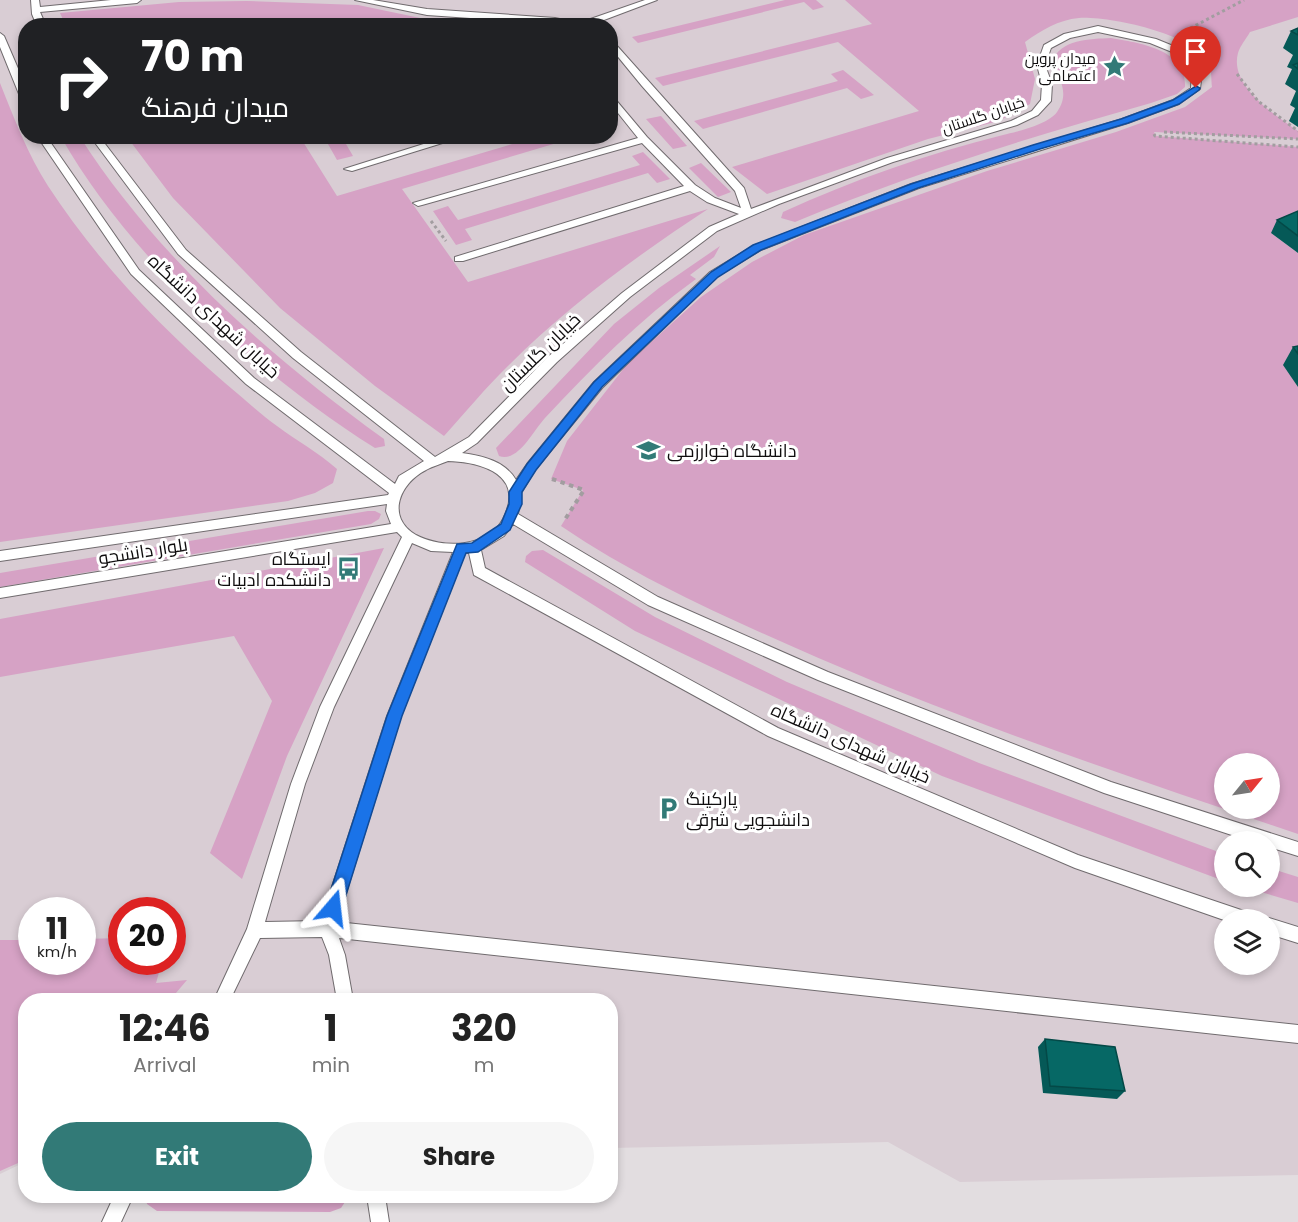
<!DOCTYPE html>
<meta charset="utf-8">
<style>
body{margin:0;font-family:Poppins,Cairo,sans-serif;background:#f6f6f6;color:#222;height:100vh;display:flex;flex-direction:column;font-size:22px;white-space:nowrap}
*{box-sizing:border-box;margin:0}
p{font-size:20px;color:#767676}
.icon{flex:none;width:33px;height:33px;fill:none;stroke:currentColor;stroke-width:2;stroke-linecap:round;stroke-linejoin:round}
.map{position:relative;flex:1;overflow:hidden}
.details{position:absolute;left:18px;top:993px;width:600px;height:210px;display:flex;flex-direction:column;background:#fff;border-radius:24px;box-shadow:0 3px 9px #0003}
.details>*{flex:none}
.banner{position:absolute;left:18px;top:18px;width:600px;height:126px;border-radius:24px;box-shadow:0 3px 9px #0003;background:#202124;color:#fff;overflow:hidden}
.needle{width:39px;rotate:60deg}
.controls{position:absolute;left:1214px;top:753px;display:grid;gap:12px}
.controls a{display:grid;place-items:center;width:66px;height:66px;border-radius:50%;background:#fff;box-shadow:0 3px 9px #0003;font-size:30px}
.speed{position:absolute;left:18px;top:897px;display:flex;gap:12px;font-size:30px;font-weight:700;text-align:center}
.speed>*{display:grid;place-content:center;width:78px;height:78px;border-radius:50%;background:#fff;box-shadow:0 3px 9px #0003;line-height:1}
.speed small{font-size:15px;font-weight:400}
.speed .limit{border:9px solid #d22;background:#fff;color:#111}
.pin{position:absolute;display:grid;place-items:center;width:51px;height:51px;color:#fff;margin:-62px -26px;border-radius:50% 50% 50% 0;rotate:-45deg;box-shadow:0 0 6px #0007}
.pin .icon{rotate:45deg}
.me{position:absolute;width:66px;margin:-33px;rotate:17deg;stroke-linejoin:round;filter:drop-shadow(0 0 4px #0008)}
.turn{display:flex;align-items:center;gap:21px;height:126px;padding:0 24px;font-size:27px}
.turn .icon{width:78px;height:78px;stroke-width:2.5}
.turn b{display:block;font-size:42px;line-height:51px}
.eta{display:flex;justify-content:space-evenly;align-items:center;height:102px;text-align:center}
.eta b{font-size:36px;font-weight:700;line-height:42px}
.primary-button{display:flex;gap:12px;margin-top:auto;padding:12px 24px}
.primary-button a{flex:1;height:69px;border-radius:36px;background:#327a77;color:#fff;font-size:24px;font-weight:700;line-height:69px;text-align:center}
.primary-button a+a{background:#f6f6f6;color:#222}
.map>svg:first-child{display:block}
.built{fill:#d9cdd4;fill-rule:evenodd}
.green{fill:#d6a2c5;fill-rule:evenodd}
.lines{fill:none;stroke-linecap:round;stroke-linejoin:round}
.service-casing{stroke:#706b6e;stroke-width:2}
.path-far1{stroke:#a29da0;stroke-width:3;stroke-dasharray:3 3;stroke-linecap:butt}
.path{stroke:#a29da0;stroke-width:4;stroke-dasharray:4.5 4.5;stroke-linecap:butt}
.service{fill:#fff;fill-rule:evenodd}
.wall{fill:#055957}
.building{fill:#066865;stroke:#044947;stroke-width:1.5}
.route{fill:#1a73e8;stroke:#114b97;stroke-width:1.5}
.labels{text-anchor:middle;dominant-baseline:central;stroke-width:6;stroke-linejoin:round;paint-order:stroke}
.far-poi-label{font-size:15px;fill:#0f0d0e;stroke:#fff;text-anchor:end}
.far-street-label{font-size:15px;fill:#0f0d0e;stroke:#fff}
.street-label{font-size:18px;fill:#0f0d0e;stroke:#fff}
.poi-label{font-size:18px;fill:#0f0d0e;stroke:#fff;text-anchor:start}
</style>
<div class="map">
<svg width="1298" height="1222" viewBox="0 0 1298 1222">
<rect width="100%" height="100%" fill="#e2dde0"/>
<path class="built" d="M0,0H1298V1175L960,1182L888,1142L611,1148L610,1000H26L25,1162L0,1174ZM26,26H610V136H26ZM1224,764H1269V808H1224ZM1224,842H1269V886H1224ZM32,910H82V962H32ZM122,910H172V962H122ZM1224,920H1269V964H1224Z"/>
<path class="green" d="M785,0H816L824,7L813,10L804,2L638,43L632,37Z
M845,0H1298V17L1250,32C1246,39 1240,46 1238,53C1229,86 1275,115 1298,131V139L1154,132L1156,136L1298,147V221L1271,233L1298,253V349L1284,365L1298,387V834C1127,776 955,719 789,645C710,610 633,575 561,526L583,490L551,479L567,441L628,363L701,297L752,262L804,235L987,171L1116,132L1185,107L1212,87C1211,80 1212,71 1209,64C1196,34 1109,16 1079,18C1058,20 1042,30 1025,42L1035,79L1030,104L999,121L928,139L767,194L732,167L919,111L838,42L663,86L655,78L872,24ZM1224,764H1269V808H1224Z
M247,1L358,5L425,19L511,25L66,26L60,13L179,2Z
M1111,38C1139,43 1187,49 1185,87L1177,94L1151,103C1030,137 911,174 795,222L781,218L783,212C853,180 927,154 1003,135C1017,132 1049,124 1057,112C1070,94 1060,79 1052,62C1060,39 1090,39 1111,38Z
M843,70L874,95L861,99L847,88L703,129L694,121L838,81L831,74Z
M0,83C14,118 28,155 48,186C97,261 158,325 225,383C242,397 259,413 277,426C297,441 318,452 337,469L333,483L315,493L288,501L0,542Z
M661,116L687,146L673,149L646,119Z
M61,137H80C157,257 269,356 384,439L385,446L375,448C258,374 130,258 61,137Z
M127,137H300L337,196L536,137H577L402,189L468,282L708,209C638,255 569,305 509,365C486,387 465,413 444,436L375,386L280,308L173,198Z
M324,137H375L346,144L353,156L337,160Z
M643,152L670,179L657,183L648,173L465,229L472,240L456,245L433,211L448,206L458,220L640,165L632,156Z
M701,163L731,192L718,197L689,168Z
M720,246L714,257L690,275L696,279C640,319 592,368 545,418C533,431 518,463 499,456L496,448L614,324L659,288Z
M368,511H375L381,514L379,519L371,524L0,587V573Z
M384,548L287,756L242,879L210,853L272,701L234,636L0,677V619Z
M543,550L655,617L787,682L979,763L1224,854V881L942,776L635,631L525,562L526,556L532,551Z
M1269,868L1298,877V903L1244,887L1269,886Z
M121,938L122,962H162L156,983L187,980L170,1000H26L25,1160L0,1171V940H31L32,962H82L83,939Z
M145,1196H349L341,1208L330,1212L157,1211L147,1204Z"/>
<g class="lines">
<defs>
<path id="service" d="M31,0H39L40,7L111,0H141L137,3L40,12L46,26H37L32,14Z
M355,0H373L427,9L555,18L579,23L645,0H657L588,26L427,15Z
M1098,26L1156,39L1183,50L1202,72L1200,89L1179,104L1128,123L919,188L761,250L718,276L602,388L535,470L521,493L518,514L658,597L828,672L1111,782L1298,842V856L1269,847V842H1253L1104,793L818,680L648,605L513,524L504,536L481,550L485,568L778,728L1078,855L1247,912L1253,915L1255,920H1224L1075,868L768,736L474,575L469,553H465L401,716L337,922L1298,1025V1043L339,938L345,955L353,1000H337L329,955L322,937L260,938L230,1000H214L247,929L291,784L320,707L402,537L397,532L0,598V588L391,524L386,511L387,504L0,561V551L388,495L389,493L246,384L131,274L37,136H46L139,270L254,378L395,484L399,476L424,461L293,358L178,254L90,136H99L186,250L301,352L435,457L469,437L549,356L622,293L709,227L739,214L707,202L690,191L463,261H455V257L684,186L642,143L422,205L418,206L413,203L638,138L610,103V93L647,137L695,185L715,198L741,208L735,191L642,86L610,47V38L744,188L751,209L887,158L1011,121L1032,111L1041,100L1042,84L1037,65L1044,45L1064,34ZM1098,32L1150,43L1177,54L1192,72L1191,88L1173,100L1122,119L911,184L753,246L710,272L594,382L527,464L516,480C505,461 483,456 462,453L477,443L557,362L630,297L717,231L779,204L893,162L1017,125L1038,115L1051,101L1052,84L1045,65L1051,48L1070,38ZM448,461C482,462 526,475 503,519C488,548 442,549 416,535C385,517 400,483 426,470C433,466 441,464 448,461ZM412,543L431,551L453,552L387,716L321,921L265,922L305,784L334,707Z
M0,33L4,36L26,87V102L21,99L0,47Z
M449,136H465L352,171L344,169Z
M1269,918L1298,927V943L1269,934V920H1266Z
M114,1196H133L121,1222H102Z
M367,1196H385L389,1222H371Z"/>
</defs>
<use href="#service" class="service-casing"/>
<path class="path-far1" d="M1185,31L1244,0
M1237,74L1258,101L1298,131
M1164,132L1298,139
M1154,134L1155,136L1298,147
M431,221L446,241"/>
<path class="path" d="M552,479L584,490L564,521"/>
<use href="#service" class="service"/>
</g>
<path class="wall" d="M1298,28V127L1289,121L1295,108L1290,105L1296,91L1285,84L1292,69L1287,67L1293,55L1283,48L1291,31Z
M1298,211V253L1271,233L1277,220Z
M1298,346V387L1283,365L1293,347Z
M1045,1039L1125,1091L1117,1099L1043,1093L1038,1047Z"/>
<path class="building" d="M1298,28V35L1291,31Z
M1298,63V69L1293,65Z
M1298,211V236L1277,220Z
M1298,346V354L1293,347Z
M1045,1039L1115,1047L1125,1091L1050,1086Z"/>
<path class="route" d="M1196,86L1200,88L1199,90L1179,104L1128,123L1040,149L918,188L761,250L718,277L602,387L536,470L522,492V504L510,530L478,552L466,553L402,716L342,908L339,914L333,916L328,914L325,908L387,716L457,544L472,543L501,524L509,504V492L527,464L594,382L711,272L753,245L911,184L1033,145L1121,119L1173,100Z"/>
<defs>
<symbol id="sight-bare" viewBox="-9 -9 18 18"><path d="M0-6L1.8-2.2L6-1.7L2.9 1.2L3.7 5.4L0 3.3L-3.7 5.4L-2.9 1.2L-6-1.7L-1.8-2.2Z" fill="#327a77" stroke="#fff" stroke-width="2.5" paint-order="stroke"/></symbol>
<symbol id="university-bare" viewBox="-9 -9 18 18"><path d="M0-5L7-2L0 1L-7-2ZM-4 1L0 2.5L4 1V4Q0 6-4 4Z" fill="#327a77" stroke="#fff" stroke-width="2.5" paint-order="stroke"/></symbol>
<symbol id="bus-bare" viewBox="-9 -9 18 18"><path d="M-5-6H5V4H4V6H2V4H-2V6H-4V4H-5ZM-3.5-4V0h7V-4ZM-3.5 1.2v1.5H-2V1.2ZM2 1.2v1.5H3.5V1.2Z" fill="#327a77" stroke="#fff" stroke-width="2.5" paint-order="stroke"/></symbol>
<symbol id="parking-bare" viewBox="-9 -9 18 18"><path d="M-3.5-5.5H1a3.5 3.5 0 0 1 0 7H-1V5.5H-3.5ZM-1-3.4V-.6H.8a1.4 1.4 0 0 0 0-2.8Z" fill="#327a77" stroke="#fff" stroke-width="2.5" paint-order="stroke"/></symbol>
</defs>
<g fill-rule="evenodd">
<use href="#sight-bare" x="1098" y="50" width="33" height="33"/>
<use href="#university-bare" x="632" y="434" width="33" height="33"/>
<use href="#bus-bare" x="332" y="552" width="33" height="33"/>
<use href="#parking-bare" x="652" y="792" width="33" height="33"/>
</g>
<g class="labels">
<g class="far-poi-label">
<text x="1096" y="58">میدان پروین<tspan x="1096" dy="17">اعتصامی</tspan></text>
</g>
<g class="far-street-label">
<text transform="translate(983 115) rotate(-19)">خیابان گلستان</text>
</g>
<g class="street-label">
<text transform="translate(214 316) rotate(43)">خیابان شهدای دانشگاه</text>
<text transform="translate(540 352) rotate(-44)">خیابان گلستان</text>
<text transform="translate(143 551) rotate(-9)">بلوار دانشجو</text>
<text transform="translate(851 743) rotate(24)">خیابان شهدای دانشگاه</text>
</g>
<g class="poi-label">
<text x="667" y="450">دانشگاه خوارزمی</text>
<text x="331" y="558" text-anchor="end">ایستگاه<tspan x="331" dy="21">دانشکده ادبیات</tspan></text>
<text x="686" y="798">پارکینگ<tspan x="686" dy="21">دانشجویی شرقی</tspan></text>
</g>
</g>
</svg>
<div class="controls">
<a><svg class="needle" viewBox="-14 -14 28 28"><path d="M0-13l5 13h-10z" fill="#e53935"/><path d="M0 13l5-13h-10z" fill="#767676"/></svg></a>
<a><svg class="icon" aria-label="search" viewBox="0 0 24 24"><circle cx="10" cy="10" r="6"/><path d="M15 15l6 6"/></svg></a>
<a><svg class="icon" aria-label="layers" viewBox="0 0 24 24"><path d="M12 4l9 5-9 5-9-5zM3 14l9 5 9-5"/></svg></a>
</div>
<div class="speed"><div>11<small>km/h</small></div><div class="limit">20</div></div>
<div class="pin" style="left:1196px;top:88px;background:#d93025"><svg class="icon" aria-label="arrive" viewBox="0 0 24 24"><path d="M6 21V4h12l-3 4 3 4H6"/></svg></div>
<svg class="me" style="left:333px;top:908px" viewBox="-20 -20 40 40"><path d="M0-17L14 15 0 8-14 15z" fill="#1a73e8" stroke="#fff" stroke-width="4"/></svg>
<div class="banner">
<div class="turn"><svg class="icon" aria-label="right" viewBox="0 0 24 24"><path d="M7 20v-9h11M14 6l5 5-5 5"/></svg><div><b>70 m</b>میدان فرهنگ</div></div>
</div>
<section class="details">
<div class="eta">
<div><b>12:46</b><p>Arrival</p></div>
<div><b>1</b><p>min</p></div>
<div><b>320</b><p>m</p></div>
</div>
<div class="primary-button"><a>Exit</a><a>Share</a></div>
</section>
</div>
